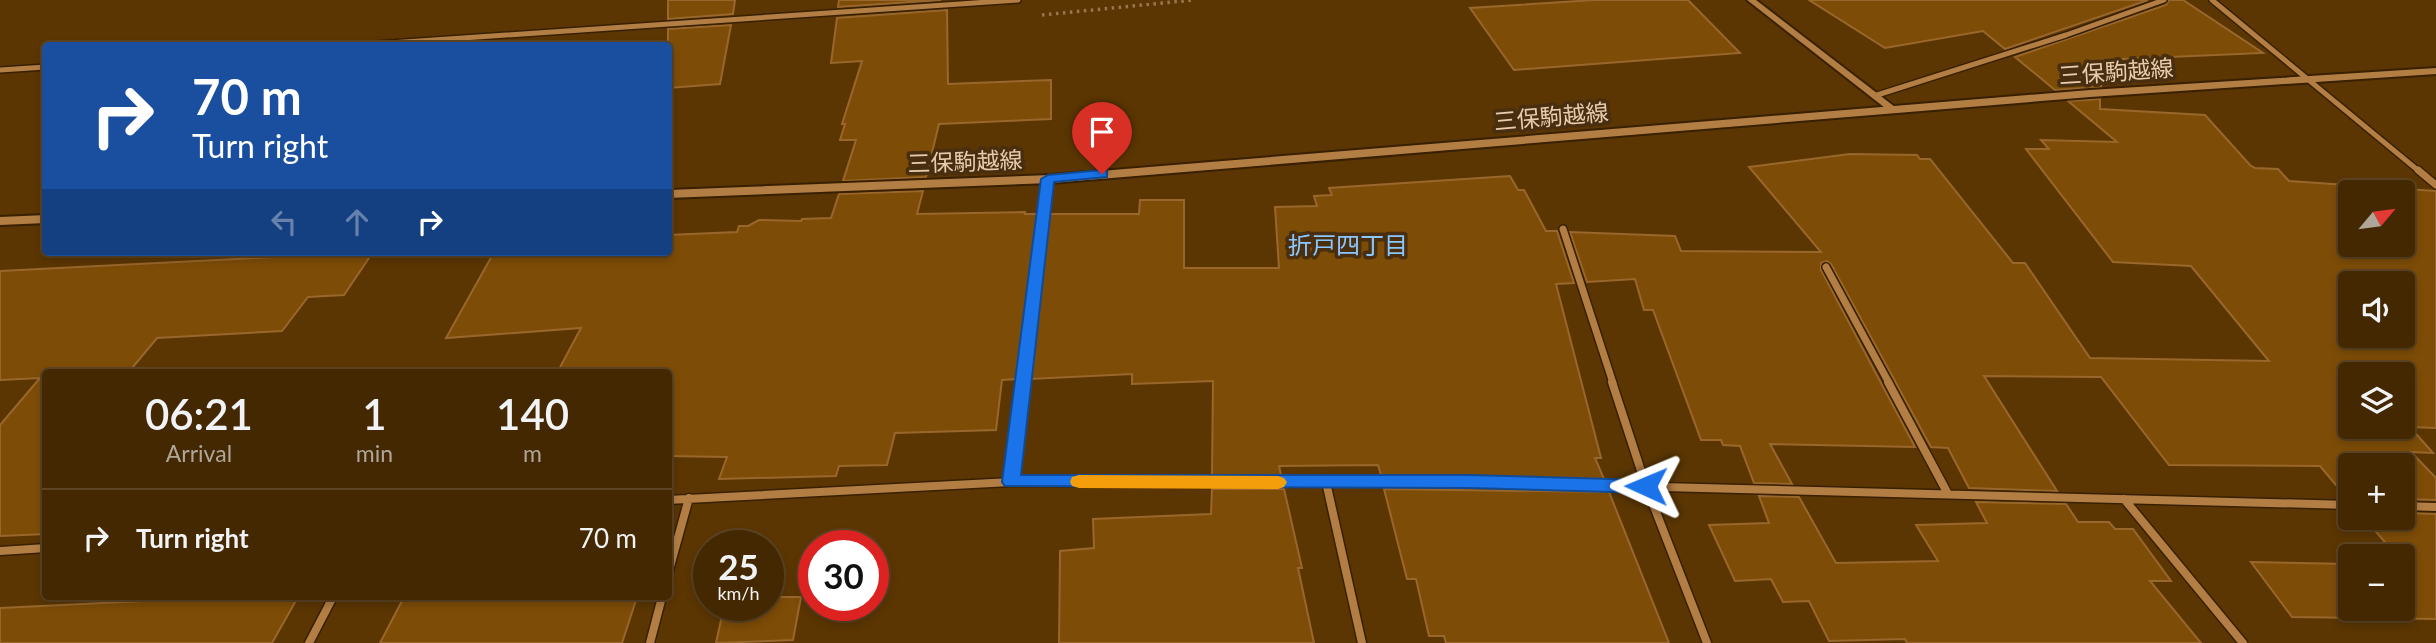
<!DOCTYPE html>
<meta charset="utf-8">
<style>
body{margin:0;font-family:Lato,"Noto Sans JP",sans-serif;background:#4e3411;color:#f1f3f6;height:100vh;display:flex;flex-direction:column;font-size:26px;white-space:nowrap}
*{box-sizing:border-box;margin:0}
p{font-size:23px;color:#afa699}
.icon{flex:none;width:38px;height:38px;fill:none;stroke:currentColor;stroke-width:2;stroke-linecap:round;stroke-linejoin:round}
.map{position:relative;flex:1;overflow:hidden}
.drawer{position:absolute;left:42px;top:369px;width:630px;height:231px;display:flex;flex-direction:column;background:#442802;border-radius:7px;box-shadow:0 4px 10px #0003,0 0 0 2px #5c4424}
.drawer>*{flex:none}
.hud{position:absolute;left:42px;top:42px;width:630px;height:214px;border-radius:7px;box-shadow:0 4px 10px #0003,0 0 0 2px #5c4424;background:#1a4fa0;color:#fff;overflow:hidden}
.needle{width:46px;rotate:61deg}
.tools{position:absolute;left:2338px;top:180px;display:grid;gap:14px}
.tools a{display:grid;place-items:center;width:77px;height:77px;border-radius:7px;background:#442802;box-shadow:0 4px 10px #0003,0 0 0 2px #5c4424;font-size:35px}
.speed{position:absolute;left:693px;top:530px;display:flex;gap:14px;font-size:35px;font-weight:700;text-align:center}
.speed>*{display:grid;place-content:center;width:91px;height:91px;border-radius:50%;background:#442802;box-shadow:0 4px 10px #0003,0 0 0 2px #5c4424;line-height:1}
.speed small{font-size:18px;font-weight:400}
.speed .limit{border:10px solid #d22;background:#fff;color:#111}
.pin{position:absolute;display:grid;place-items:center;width:60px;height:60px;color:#fff;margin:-72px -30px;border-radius:50% 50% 50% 0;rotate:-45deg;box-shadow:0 0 7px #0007}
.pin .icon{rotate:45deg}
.me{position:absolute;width:77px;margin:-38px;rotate:271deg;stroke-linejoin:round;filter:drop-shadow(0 0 5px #0008)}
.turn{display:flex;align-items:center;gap:24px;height:147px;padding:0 35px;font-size:32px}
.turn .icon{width:91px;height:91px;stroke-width:2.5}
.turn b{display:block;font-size:49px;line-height:60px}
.lanes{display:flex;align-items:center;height:66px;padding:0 35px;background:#0003;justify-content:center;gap:35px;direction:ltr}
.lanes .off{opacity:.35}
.eta{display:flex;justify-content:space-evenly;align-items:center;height:119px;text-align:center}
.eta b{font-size:42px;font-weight:600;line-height:49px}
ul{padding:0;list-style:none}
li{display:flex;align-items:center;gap:21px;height:98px;padding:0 35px;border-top:2px solid #5c4424}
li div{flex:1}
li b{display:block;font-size:26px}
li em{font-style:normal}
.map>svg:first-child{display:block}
.building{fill:#7d4c07;stroke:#99672b;stroke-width:2;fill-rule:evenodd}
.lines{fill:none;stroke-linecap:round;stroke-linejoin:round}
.minor-far2-casing{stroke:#392000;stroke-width:8}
.minor-far1-casing{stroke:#392000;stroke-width:10}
.minor-casing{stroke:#392000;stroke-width:11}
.tertiary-casing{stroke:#392000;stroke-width:4}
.secondary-casing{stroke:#392000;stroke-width:4}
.path{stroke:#98774e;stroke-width:3.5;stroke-dasharray:2.5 4.5;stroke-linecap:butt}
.minor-far2{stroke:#b27e44;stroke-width:5}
.minor-far1{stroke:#b27e44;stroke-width:7}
.minor{stroke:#b27e44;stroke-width:8}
.tertiary{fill:#b27e44;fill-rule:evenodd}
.secondary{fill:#b27e44;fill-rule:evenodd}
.route{fill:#1a73e8;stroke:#114b97;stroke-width:2}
.slow{fill:#f59e0b}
.labels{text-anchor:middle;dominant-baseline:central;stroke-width:7;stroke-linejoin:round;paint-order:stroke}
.street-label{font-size:23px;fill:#e8ccaf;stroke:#492f0f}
.neighbourhood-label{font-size:24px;fill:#8bc7fe;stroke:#492f0f}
</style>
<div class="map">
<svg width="2436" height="643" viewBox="0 0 2436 643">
<rect width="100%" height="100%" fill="#5b3603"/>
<path class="building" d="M668,0H735L733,14L668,19Z
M839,0H941L838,7Z
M1594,0H1688L1740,53L1514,70L1470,8Z
M1809,0H2148L2005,49L1983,31L1885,48Z
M2169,0H2183L2263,53L2101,60V87L2055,90L2015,57L2166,5Z
M947,10L948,84L1051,80V119L939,124L926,177L843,181L856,140H840L845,124H842L862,61L831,63L837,18Z
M731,25L720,84L668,88V29Z
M2100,99V109L2205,115L2250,165L2255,168L2278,169L2289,181L2436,191V428L2410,427L2433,453L2411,452L2436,478V500L2403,499V466H2350V498H2347L2320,466L2169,465L2101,377L1984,376L2057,491L1969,488L1948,448L1931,447L1831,264L1827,261L1821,263V270L1915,447L1770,444L1792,484L1754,483L1740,446L1723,445L1721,440H1701L1653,310H1644L1635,279L1587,282L1570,232L1675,236L1681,251L1821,252L1749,167L1850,154L1917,155L1920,159H1930L2013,263H2025L2090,358L2269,361L2191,266L2113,262L2026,149H2049L2041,140L2117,142L2068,101ZM2350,192H2403V245H2350ZM2350,284H2403V336H2350ZM2350,374H2403V427H2350Z
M1510,176L1518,190H1524L1546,231H1557L1574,283L1556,284L1601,458H1595L1604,479L1381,475L1378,465L1279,466L1281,475H1212L1213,381L1132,384V374L1030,379L1050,214H1139L1140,200H1184V268H1279L1275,207L1317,206L1314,196L1332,195L1329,188Z
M923,191L917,214L1025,212V214H1037L1017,379L1002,380L996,430L895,433L887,465L839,466L836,476L719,479L727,457L668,456V373H557L581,328L446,338L493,254L668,252V235L737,232L739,226H748L759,220L801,221L802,219L831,218L839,194Z
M317,252H373L344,295L308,297L282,331L157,338L128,373H46V534L0,536V425L40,378L0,380V271L315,255Z
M1212,489H1284L1302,568H1298L1314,643H1059L1060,551L1094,548L1093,519L1211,514Z
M1384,489L1609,492L1669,643H1446L1444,636H1429L1416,579H1407Z
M1759,496L1799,497L1836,563L1938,561L1916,525L1987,523L1976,502L2066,504L2078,522H2109L2115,529H2133L2171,581H2150L2201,643H1907L1905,639L1829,641L1809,601L1783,602L1771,579L1735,581L1709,525L1769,523Z
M2403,513L2436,514V619L2292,617L2251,562L2350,564V609H2403V556H2397L2364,518H2403Z
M147,597H298L272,643H0V608L144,601Z
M404,597H637L622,643H380Z
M768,597H801L793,640L716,643L724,606H768Z"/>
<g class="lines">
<defs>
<path id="minor-far2" d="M2212,0L2420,172
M346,46L1018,0
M0,70L46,67
M1874,96L2066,35L2164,0"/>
<path id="minor-far1" d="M2418,170L2436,185
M1563,229L1613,383
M1826,267L1889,383
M1023,383L1048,179"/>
<path id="minor" d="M1612,382L1646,486L1707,643
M1888,382L1948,494
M1011,482L1023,382
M1326,482L1362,643
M2124,499L2243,643
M668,500L1011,482H1470L2350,505
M2403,506L2436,507
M0,551L46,548
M668,574L689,498
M309,643L333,597
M650,643L662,597"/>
<path id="tertiary" d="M1747,0H1756L1895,107V111H1889Z"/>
<path id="secondary" d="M2436,68V74L2090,97L1051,183L668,198V190L1051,175L2090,90Z
M46,215V223L0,225V217Z"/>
</defs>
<use href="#minor-far2" class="minor-far2-casing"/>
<use href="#minor-far1" class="minor-far1-casing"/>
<use href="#minor" class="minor-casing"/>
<use href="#tertiary" class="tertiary-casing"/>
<use href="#secondary" class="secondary-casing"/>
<path class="path" d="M1042,15L1193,0"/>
<use href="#minor-far2" class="minor-far2"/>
<use href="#minor-far1" class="minor-far1"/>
<use href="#minor" class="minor"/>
<use href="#tertiary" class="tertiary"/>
<use href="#secondary" class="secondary"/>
</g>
<path class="route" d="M1102,170L1107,171V177L1054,182L1021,475H1470L1646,480L1652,482L1655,486L1652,491L1646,493L1470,488L1005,486L1002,482L1041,179L1048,175Z"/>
<path class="slow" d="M1079,475L1278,476L1284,478L1287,482L1284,487L1278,489L1079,488L1072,486L1070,482L1072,477Z"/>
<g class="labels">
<g class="street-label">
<text transform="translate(2116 71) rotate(-4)">三保駒越線</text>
<text transform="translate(1551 116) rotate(-5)">三保駒越線</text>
<text transform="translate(965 161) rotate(-2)">三保駒越線</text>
</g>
<g class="neighbourhood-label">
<text x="1348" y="244">折戸四丁目</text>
</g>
</g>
</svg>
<div class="tools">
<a><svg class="needle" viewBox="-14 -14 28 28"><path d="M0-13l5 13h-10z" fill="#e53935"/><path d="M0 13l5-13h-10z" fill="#afa699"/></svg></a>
<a><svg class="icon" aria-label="sound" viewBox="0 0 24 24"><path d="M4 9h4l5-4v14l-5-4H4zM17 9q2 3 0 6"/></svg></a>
<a><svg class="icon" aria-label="layers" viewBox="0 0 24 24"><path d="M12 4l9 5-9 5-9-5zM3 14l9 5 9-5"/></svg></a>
<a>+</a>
<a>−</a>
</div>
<div class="speed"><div>25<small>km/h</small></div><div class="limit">30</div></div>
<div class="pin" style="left:1102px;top:174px;background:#d93025"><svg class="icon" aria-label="arrive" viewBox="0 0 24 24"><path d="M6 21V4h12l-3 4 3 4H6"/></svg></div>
<svg class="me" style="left:1646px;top:486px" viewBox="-20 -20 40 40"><path d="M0-17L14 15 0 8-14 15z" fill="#1a73e8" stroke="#fff" stroke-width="4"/></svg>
<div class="hud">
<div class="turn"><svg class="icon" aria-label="right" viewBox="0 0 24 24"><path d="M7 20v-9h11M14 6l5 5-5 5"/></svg><div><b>70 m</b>Turn right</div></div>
<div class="lanes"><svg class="icon off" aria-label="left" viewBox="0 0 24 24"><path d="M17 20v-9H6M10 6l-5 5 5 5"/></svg><svg class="icon off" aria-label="ahead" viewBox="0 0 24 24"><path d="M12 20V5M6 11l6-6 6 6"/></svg><svg class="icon" aria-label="right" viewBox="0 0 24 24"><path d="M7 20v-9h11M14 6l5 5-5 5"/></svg></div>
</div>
<section class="drawer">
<div class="eta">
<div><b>06:21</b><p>Arrival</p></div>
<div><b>1</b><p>min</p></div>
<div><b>140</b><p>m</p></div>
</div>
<ul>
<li><svg class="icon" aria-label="right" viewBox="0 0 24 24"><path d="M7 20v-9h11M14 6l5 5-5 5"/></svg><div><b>Turn right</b></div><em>70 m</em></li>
</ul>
</section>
</div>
